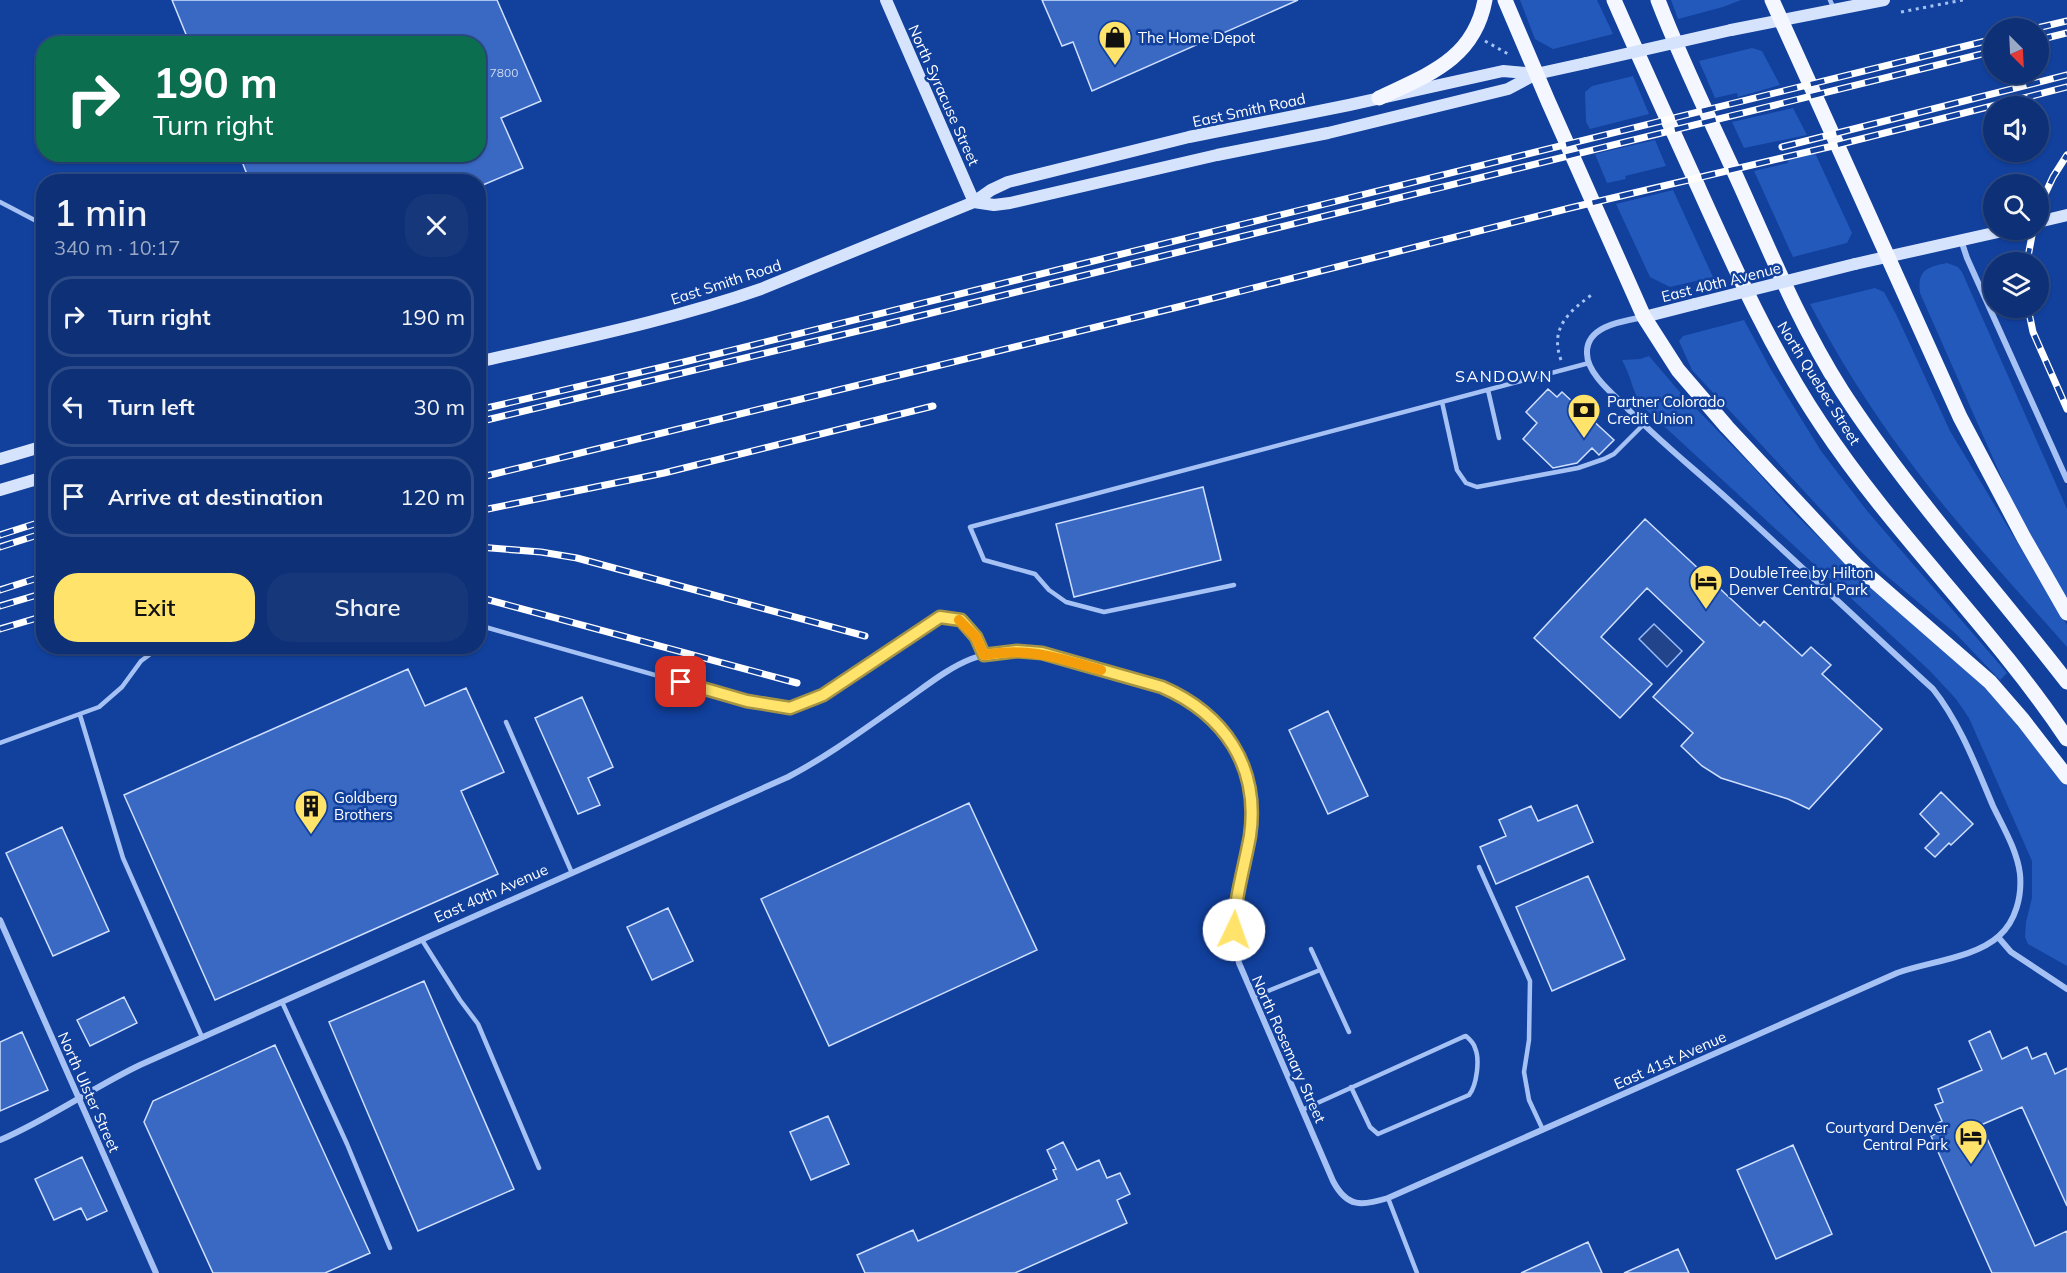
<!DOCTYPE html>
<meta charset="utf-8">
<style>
body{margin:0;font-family:Mulish,sans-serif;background:#16387b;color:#f1f3f6;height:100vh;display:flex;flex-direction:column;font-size:22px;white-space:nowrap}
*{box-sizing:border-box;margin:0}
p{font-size:20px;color:#9aa9c5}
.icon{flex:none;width:33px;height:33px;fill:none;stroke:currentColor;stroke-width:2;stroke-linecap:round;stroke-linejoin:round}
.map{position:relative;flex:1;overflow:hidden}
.drawer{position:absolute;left:36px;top:174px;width:450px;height:480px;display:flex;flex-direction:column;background:#0d3076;border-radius:24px;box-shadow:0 2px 4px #0004,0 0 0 2px #2d4b88}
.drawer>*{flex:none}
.hud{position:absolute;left:36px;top:36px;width:450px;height:126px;border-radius:24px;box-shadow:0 2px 4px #0004,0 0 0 2px #2d4b88;background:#0b6e4f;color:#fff;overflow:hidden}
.needle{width:39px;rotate:156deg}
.controls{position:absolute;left:1983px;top:18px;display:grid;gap:12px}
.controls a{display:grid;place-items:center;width:66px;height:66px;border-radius:50%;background:#0d3076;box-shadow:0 2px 4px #0004,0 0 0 2px #2d4b88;font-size:30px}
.pin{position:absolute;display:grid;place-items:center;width:51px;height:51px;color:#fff;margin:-26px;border-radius:12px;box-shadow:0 3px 9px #0006}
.me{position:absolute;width:66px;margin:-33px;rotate:3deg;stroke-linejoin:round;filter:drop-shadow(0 0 4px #0008)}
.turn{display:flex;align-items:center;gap:21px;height:126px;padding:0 18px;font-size:27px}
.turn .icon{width:78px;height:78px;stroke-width:2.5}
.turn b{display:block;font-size:42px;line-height:51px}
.round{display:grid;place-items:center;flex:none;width:63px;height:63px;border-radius:24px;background:#16387b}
.overview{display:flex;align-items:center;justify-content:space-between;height:102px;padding:0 18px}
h1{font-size:36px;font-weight:600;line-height:45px}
.cta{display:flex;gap:12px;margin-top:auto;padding:12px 18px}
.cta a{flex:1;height:69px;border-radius:24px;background:#ffe36a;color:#111;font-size:24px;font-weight:600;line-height:69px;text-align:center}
.cta a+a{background:#16387b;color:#f1f3f6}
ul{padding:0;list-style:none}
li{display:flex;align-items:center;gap:18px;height:81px;margin:0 12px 9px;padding:0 6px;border:3px solid #2d4b88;border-radius:24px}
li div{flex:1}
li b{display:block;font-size:22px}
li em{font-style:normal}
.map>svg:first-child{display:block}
.green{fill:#2359bb}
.water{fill:#22448b;stroke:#98bbf8;stroke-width:1.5}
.building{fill:#3a69c4;stroke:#cfdffe;stroke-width:1.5}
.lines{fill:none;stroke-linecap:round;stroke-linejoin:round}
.path{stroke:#a6c2f5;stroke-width:3;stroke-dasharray:3 4.5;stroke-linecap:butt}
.lane{stroke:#a6c2f5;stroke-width:4.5}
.street{stroke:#a6c2f5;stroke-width:6}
.secondary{stroke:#d6e3fd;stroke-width:12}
.primary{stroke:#f4f7ff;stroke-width:15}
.rail-casing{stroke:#fff;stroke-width:7}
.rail{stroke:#11409d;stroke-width:4.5;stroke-dasharray:14;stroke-linecap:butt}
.secondary-bridge{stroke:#d6e3fd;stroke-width:12}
.route-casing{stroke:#a69445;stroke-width:15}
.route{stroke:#ffe36a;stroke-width:10}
.slow{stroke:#f59e0b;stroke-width:10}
.labels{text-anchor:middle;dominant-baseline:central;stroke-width:5;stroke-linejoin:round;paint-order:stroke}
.number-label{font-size:12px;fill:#cedaf0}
.poi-label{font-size:15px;fill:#fff;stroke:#11409d;text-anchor:start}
.street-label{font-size:15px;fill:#fff;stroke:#11409d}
.neighbourhood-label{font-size:16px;letter-spacing:1.5px;fill:#fff;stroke:#11409d}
</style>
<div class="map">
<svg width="2067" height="1273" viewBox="0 0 2067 1273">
<rect width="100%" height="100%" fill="#11409d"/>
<path class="green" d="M1520,0H1597L1613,34L1553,49L1535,39Z
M1671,0H1741L1723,7L1678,19Z
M1752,48L1762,51L1780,85L1738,97L1737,93L1715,98L1699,61Z
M1633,76L1649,114L1590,129L1586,122L1585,92L1592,86Z
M1793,108L1807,135L1744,148L1732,122Z
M1655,140L1666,166L1625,176L1626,179L1607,183L1595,154Z
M1815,153L1852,233L1847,243L1793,257L1754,171L1788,163V160Z
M1673,190L1713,277L1670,287L1650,277L1616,204Z
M1947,263L1958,267L1962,272L2067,509V603L2019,517L1920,293C1917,270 1927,267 1947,263Z
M1875,288L1884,292L1896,314L1950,431L2067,625V647C2012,584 1954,523 1905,455C1869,407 1838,357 1810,304Z
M1744,320L1770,368L1821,451L1868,512L2007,673L2000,680L1955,633L1882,572L1853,544L1692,370L1679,341L1683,336Z
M1649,356L1678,390L1754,468L1790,509L1854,572L1880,596L1980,682L2052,762L2067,785V966L2028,944L2025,937L2026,922L2032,898V861L1969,718L1956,699L1929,670L1641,405C1632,390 1631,376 1622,360L1640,359Z"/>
<path class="water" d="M1654,624L1682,651L1667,667L1639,639Z"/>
<path class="building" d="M172,0H497L541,101L501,118L523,168L478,187V182H250L239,154H478V44H190Z
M1042,0H1298L1092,91L1073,42L1062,46Z
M1548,389L1557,397L1562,392L1614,440L1599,455L1592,448L1577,463L1553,468L1523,439L1537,423L1526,412Z
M1203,487L1221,560L1074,597L1056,524Z
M1645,519L1760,626L1764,621L1802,656L1811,647L1831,665L1822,674L1882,729L1809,809L1788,799L1721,778L1702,766L1681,746L1693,733L1653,697L1704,642L1647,588L1601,637L1652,684L1620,718L1534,638Z
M408,669L425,706L466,688L504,772L461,791L498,874L215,1000L124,795Z
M582,697L613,767L588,778L600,805L578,814L535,718Z
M1328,711L1368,796L1328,814L1289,730Z
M1941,792L1973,824L1951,845L1949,843L1935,857L1925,848L1939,834L1920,814Z
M969,803L1037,950L829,1046L761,899Z
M1577,805L1593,842L1496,884L1480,847L1506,836L1499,820L1531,806L1538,821Z
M62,827L109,931L53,956L6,853Z
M1588,876L1625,959L1552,991L1516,907Z
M668,908L693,961L652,980L627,927Z
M424,981L514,1189L418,1231L329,1022Z
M124,997L137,1023L90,1046L77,1020Z
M1990,1031L2002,1059L2027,1047L2032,1059L2046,1053L2055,1074L2067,1068V1206L2022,1107L1981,1125L2035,1246L2067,1231V1273H1992L1931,1136L1940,1132L1936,1124L1942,1121L1935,1105L1943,1102L1938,1089L1982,1070L1969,1041Z
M22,1032L48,1090L0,1111V1042Z
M275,1045L370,1253L325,1273H213L144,1122L153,1101Z
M828,1116L849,1164L811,1180L790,1132Z
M1063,1142L1077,1170L1099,1160L1107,1178L1120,1173L1130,1194L1117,1200L1127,1223L1015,1273H865L857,1255L913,1230L918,1241L1057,1179L1053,1170L1056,1169L1047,1150Z
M1793,1145L1832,1234L1776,1259L1737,1170Z
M82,1157L107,1211L87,1220L81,1208L54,1220L35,1179Z
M1588,1242L1602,1273H1521Z
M1678,1249L1689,1273H1624Z"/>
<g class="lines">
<path class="path" d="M1901,12L1963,0
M1485,41L1510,55
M1561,360C1549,327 1570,311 1594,293"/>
<path class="lane" d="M1830,0L1834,9
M0,202L44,225
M1488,390L1499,438
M1442,402L1457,470L1466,483L1477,487L1578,468L1604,459L1614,454L1643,425
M1234,585L1104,612L1066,602L1049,590L1035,574L984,560L970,527L1589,363
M478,625L747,701L790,708L823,695L940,617L961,620L976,637L984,655
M80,715L123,858L202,1037
M506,722L572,873
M0,743L99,707L122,687L141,661L161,646
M1479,867L1530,981L1529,1040L1524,1072L1529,1100L1543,1130
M422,940L460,1000L478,1024L539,1168
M1311,949L1349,1032
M1253,997L1320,970
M282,1002L347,1144L390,1248
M1302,1110L1463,1037L1466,1036C1470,1040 1474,1043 1475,1048C1480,1059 1477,1085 1469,1095L1378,1134L1370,1127L1351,1087
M1388,1198L1417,1273"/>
<path class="street" d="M1961,240L1967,258L2067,480
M0,920L156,1273
M1998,937L2011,952L2067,989
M0,1140C49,1119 92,1088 140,1065L788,777C830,755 867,727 906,700C926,686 948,668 971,659C986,653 1004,650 1020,651C1050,653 1079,664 1108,672C1136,680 1169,686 1193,703C1219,721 1240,748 1247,779C1257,822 1242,855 1236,896C1233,918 1234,941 1239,963L1333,1181C1347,1208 1362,1206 1388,1198L1897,973C1927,962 1975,958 1999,936C2016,921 2022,896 2020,874C2017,850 2003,827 1993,806C1976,766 1960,723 1933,689C1866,628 1800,565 1733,504C1696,470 1656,439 1622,403C1609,391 1586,371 1587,352C1587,325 1625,321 1644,317"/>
<path class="secondary" d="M886,0L974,202
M1731,30L1884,0
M974,202L994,205L1010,203L1217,155L1328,133L1508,89L1536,74L1586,63
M2038,222L2067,215
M1855,264L2007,230
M1644,317L1695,304
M478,362C573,340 669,321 761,289L974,202L991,190L1008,182L1189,137L1349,105L1503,71L1536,74
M0,459L44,446
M0,490L44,477"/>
<path class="primary" d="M1505,0L1548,101L1644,317L1678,370L1727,427L1857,566L1990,682L2023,720L2067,777
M1614,0C1642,64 1671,127 1700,191C1736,271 1772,351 1821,424C1895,536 1993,628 2067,739
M1658,0C1682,63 1713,125 1741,187C1772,256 1801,327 1842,391C1909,494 1992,585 2067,682
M1772,0L1960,417L2024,538L2067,613
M1379,98C1427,75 1474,60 1485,0"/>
<defs>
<path id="rail" d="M2037,28L2067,21
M2038,40L2067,33
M1782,147L2067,75
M2038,209L2053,177L2067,155
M2027,262L2033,230
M2028,308L2033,332L2067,409
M478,410L684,362L1994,39
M478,422L887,324L1994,51
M478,478L1178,307L1570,208L1837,145L2067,87
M478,511L664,473L933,406
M0,535L44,521
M0,547L44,533
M478,547L541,552L577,558L865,636
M0,590L44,576
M478,597L797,683
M0,606L44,593
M0,629L44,616"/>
</defs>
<use href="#rail" class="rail-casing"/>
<use href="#rail" class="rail"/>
<path class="secondary-bridge" d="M1586,63L1731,30
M1695,304L1855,264"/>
</g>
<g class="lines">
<defs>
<path id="route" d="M681,682L747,701L790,708L823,695L940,617L961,620L976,637L984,655L1017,651L1042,653L1162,687C1224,714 1260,766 1250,836C1244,869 1235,896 1234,930"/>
</defs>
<use href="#route" class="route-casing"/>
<use href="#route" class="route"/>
<path class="slow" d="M959,620L976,637L984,655C1029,647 1058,658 1101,670"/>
</g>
<defs>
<symbol id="shop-pin" viewBox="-11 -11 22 30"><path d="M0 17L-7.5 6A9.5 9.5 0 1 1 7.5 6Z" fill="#ffe36a" stroke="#11409d"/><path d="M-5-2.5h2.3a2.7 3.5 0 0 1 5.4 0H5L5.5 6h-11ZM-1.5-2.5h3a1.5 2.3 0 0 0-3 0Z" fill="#111"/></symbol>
<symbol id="bank-pin" viewBox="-11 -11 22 30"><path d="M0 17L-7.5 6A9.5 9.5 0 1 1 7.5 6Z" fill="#ffe36a" stroke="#11409d"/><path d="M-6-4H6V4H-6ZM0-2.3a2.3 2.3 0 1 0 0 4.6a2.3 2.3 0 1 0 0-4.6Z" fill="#111"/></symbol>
<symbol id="hotel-pin" viewBox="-11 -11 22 30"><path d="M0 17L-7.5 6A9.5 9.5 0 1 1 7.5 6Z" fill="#ffe36a" stroke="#11409d"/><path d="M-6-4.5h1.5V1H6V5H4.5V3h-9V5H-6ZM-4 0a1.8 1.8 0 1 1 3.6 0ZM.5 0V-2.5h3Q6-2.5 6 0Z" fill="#111"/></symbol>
<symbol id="building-pin" viewBox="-11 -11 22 30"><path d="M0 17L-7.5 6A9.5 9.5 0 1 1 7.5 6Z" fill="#ffe36a" stroke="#11409d"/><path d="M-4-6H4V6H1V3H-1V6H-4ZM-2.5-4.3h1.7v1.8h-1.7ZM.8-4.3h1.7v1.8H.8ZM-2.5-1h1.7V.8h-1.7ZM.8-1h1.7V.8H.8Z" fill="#111"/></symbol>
</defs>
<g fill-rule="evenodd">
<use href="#shop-pin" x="1096" y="18" width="38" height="52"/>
<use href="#bank-pin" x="1565" y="391" width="38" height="52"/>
<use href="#hotel-pin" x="1687" y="562" width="38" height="52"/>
<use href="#building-pin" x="292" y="787" width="38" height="52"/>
<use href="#hotel-pin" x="1952" y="1117" width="38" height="52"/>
</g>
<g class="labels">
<g class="number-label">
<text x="504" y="72">7800</text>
</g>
<g class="poi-label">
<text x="1138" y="37">The Home Depot</text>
<text x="1607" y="401">Partner Colorado<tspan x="1607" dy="17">Credit Union</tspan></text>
<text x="1729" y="572">DoubleTree by Hilton<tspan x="1729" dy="17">Denver Central Park</tspan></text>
<text x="334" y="797">Goldberg<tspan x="334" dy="17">Brothers</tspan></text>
<text x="1948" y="1127" text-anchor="end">Courtyard Denver<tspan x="1948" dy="17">Central Park</tspan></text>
</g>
<g class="street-label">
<text transform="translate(944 95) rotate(66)">North Syracuse Street</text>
<text transform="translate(1249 110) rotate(-12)">East Smith Road</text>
<text transform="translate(726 282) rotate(-18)">East Smith Road</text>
<text transform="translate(1721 282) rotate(-14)">East 40th Avenue</text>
<text transform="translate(1819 383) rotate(58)">North Quebec Street</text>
<text transform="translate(491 893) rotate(-24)">East 40th Avenue</text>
<text transform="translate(1289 1049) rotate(66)">North Rosemary Street</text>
<text transform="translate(1670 1060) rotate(-24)">East 41st Avenue</text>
<text transform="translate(89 1092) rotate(66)">North Ulster Street</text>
</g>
<g class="neighbourhood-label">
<text x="1504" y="376">SANDOWN</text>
</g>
</g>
</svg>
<div class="controls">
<a><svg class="needle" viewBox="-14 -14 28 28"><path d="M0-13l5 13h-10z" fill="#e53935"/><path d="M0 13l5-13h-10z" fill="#9aa9c5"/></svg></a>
<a><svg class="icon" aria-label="sound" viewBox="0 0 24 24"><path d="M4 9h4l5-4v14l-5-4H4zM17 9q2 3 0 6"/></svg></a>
<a><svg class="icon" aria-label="search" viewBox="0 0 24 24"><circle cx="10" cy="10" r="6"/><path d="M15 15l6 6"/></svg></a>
<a><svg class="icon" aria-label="layers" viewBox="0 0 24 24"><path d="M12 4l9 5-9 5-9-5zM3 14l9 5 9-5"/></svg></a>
</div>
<div class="pin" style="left:681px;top:682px;background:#d93025"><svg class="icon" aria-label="arrive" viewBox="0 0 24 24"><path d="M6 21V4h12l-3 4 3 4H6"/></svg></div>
<svg class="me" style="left:1234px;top:930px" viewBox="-20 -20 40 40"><circle r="19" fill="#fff"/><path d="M0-13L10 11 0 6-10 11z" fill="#ffe36a"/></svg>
<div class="hud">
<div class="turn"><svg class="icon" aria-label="right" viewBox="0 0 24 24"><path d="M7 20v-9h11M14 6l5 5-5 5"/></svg><div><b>190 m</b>Turn right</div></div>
</div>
<section class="drawer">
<div class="overview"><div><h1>1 min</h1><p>340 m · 10:17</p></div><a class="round"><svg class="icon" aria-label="close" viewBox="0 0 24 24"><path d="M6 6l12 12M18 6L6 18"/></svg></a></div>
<ul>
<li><svg class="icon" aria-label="right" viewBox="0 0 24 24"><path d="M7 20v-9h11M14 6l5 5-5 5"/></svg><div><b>Turn right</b></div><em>190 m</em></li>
<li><svg class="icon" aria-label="left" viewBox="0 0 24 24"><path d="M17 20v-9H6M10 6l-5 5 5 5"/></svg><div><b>Turn left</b></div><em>30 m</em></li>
<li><svg class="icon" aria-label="arrive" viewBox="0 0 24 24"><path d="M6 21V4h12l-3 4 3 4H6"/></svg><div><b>Arrive at destination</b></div><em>120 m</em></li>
</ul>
<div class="cta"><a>Exit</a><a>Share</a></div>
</section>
</div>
